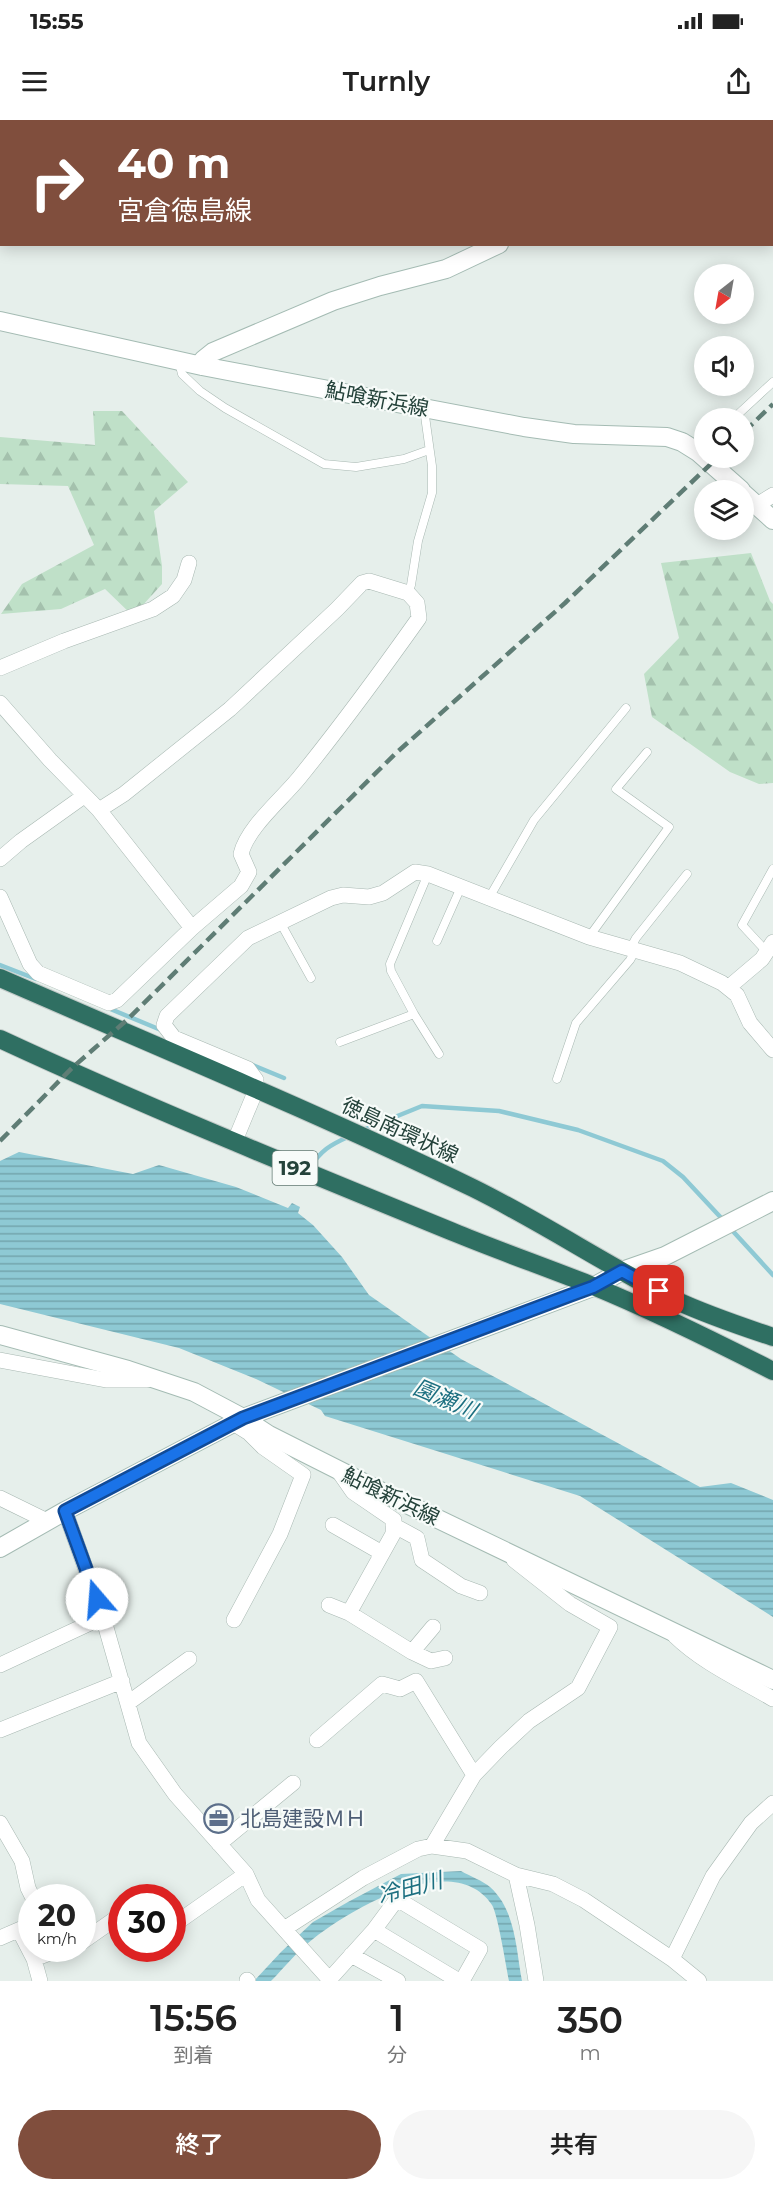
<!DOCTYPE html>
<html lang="ja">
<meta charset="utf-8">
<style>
body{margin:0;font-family:Montserrat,"Noto Sans JP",sans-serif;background:#f6f6f6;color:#222;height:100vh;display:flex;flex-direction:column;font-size:22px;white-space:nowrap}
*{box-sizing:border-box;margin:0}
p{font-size:20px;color:#767676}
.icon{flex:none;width:33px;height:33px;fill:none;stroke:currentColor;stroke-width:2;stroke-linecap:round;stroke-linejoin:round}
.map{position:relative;height:1861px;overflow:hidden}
.panel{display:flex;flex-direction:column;background:#fff;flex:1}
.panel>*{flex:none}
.guide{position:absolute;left:0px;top:0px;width:774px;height:126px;box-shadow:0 3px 15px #0003;background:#804e3d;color:#fff;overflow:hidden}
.needle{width:39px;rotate:211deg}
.buttons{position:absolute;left:694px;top:144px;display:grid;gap:12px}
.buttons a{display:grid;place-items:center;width:60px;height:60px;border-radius:50%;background:#fff;box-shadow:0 3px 15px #0003;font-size:30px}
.speed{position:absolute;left:18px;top:1764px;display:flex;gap:12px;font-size:30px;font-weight:700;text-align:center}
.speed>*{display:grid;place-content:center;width:78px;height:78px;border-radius:50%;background:#fff;box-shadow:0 3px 15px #0003;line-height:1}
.speed small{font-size:15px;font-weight:400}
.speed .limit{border:9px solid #d22;background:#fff;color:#111}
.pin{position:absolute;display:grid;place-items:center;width:51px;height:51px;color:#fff;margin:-26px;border-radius:12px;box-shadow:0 3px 9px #0006}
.me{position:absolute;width:66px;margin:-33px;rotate:342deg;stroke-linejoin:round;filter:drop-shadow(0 0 4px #0008)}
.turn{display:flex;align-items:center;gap:21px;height:126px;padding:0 18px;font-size:27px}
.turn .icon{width:78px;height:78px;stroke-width:2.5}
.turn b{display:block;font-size:42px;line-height:51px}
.eta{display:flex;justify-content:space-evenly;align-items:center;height:102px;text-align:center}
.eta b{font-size:36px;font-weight:600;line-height:42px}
.primary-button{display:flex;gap:12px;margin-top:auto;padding:12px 18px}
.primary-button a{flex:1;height:69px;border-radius:36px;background:#804e3d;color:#fff;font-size:24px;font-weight:600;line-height:69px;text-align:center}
.primary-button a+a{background:#f6f6f6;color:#222}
.status{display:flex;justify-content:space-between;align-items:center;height:42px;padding:0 30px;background:#fff;direction:ltr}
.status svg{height:16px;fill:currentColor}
header{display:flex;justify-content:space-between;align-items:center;height:78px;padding:0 18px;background:#fff;font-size:27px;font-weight:600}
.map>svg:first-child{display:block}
.forest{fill:url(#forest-firs)}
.water{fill:url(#water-rules)}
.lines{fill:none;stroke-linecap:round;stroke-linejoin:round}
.stream{stroke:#8ec9d4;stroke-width:4.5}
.lane-casing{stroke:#a8b8b2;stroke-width:9}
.street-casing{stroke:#a8b8b2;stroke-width:16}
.secondary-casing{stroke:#a4bbb3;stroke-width:20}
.highway-casing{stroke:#c2cac8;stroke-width:20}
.lane{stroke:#fff;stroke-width:8}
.street{stroke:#fff;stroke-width:15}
.secondary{stroke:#fff;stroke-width:18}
.highway{stroke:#2f6f62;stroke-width:18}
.rail{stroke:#5f7d75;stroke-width:4.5;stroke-dasharray:12 6;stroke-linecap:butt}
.route-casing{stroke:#114b97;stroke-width:15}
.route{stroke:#1a73e8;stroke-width:10}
.labels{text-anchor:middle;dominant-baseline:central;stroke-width:4.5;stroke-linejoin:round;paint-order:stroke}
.shield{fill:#f7fbf9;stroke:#637a73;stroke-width:1.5}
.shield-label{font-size:20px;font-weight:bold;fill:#24423a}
.street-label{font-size:21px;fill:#24423a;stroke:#f7fbf9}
.service-label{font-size:21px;fill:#4e5e75;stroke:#f7fbf9;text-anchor:start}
.water-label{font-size:22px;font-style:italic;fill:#1c6f80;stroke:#f7fbf9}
</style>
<div class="status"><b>15:55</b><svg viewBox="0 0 49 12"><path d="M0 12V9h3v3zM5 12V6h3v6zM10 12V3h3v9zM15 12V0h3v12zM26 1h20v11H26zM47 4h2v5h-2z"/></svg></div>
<header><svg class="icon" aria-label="menu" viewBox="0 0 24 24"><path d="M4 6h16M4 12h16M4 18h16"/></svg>Turnly<svg class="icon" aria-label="share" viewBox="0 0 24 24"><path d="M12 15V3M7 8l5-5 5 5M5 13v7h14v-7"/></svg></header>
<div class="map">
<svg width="773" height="1861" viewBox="0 0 773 1861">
<defs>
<pattern id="forest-firs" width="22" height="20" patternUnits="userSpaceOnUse" patternTransform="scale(1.5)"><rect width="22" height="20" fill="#bfe0c8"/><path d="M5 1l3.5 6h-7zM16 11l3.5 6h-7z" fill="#a4c1ad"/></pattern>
<pattern id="water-rules" width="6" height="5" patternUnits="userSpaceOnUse" patternTransform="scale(1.5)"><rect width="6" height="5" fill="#8ec9d4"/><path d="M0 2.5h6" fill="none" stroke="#74a5ad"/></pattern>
</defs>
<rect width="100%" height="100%" fill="#e6efeb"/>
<path class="forest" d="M93,291H122L188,362L154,391L162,446V464L133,496L105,469L61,489L1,494L22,464L94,425L68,366L0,364V317L95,325Z
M751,433L770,481L773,484V663L759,664L730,652L652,597L644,554L679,518L661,443Z"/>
<path class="water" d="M19,1032L133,1054L159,1045L236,1067L288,1088L292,1083L300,1087L298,1093L313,1105L342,1137L369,1175L461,1239L700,1367L731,1363L773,1380V1497L580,1376L325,1296L321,1290L256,1259L179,1228L0,1184V1041Z
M461,1751C470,1756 483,1761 490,1767C516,1790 516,1830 522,1861H509C506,1846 498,1795 492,1785C454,1728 351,1789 313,1819C298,1830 285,1847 271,1861H254L281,1832L313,1802L348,1782L401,1754Z"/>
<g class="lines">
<path class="stream" d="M0,845L36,859
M108,888L161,910
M250,944L284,958
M363,1010L422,986L499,991L578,1010L663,1041L683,1057L725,1102
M309,1049C321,1030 330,1025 350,1016
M730,1108L773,1155"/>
<defs>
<path id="lane" d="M730,0L731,2
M772,71H773
M179,242L182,254L200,271L225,288L324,344L356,347L404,339L429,330
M734,298L773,262
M408,473L411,465L418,421L432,373V346L424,289
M489,778L534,700L626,588
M280,802L311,858
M589,817L669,707L616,669L647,632
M437,821L461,767
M630,829L636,818L687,754
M767,832L742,805L773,749
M414,894L439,934
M340,922L414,894L391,851L390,844L428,754
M557,959L576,903L630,840L635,831"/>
<path id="street" d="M487,0L488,2
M757,385L773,375
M0,548L64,521L153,489L173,476L184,460L189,443
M0,583L50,640L99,690L192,808
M0,739L21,721L84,676
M0,777L30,844L38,853L109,883L117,880L192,808L241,766L249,752L241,734C247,708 281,680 299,658C341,606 380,553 419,498L417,483L408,473L369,461L362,463L337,489L230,589L124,674L99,690
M729,867L762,839L773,822
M234,1023L256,970V960L248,949L174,918L164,905L167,896L248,818L331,778L343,775L369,777L383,773L415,752L428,754L589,817L680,843L722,863L737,875L750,903L773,930
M0,1240L106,1260H147
M233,1303L249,1313L263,1327L303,1355L280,1414L234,1500
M337,1349L353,1372L394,1400L393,1414L349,1493L412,1532L433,1507
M0,1378L47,1401
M65,1391L103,1497L139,1623L175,1674L246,1754L258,1780L329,1859
M333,1405L382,1433
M393,1405L417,1418L422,1440L461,1466L480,1473
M329,1485L349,1493
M675,1516C703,1543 739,1559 773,1579
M412,1532L431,1541L445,1538
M0,1545L103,1497
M128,1583L189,1539
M0,1610L122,1561
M317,1620L382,1564L400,1569L416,1561L474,1655
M0,1703L22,1741L28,1768L33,1778
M219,1724L293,1663
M432,1726L474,1655L501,1627L529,1601L578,1568L610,1507L570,1484L514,1440
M516,1755L527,1805L536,1861
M172,1806L246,1754
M284,1809L363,1758L418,1729L432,1726L467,1731L516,1755L553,1764L584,1780L672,1839L713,1756L751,1703L773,1683
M19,1810L34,1839
M374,1810L459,1861
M0,1818L32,1804
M82,1822L122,1794
M351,1835L398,1861
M672,1839L699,1861
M247,1860L248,1861
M40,1861L34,1839L63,1828
M328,1861L374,1810L397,1779L480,1829L462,1861"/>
<path id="secondary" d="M655,2L656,0
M0,201L202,246L524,307L574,314L667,317L682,322L698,332L741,370
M202,246L203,240L213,232L333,181L380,166L446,149L499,124
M744,374L773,400
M0,1215L128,1250L194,1272L243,1298L269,1315L386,1374L773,1560
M0,1428L65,1391L243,1298L593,1167L622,1151L665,1136L773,1081"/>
<path id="highway" d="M0,858C158,927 317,993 473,1068C542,1102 606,1145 675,1180C707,1195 740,1206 773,1217
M0,919C151,989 304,1051 458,1114C502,1132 548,1148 593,1166C654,1191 714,1221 773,1251"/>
</defs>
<use href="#lane" class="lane-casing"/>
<use href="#street" class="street-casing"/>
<use href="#secondary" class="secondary-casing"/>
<use href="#highway" class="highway-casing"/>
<use href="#lane" class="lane"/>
<use href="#street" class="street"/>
<use href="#secondary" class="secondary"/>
<use href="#highway" class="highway"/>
<path class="rail" d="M744,312L773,284
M0,1021L73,947L128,899L395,634L565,483L717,338"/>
</g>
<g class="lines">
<defs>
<path id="route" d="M97,1479L65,1391L243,1298L571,1175L593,1167L622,1151L659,1171"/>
</defs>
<use href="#route" class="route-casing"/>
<use href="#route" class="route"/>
</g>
<defs>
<symbol id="office-ring" viewBox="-11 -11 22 22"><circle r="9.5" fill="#f7fbf9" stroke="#5c6f8a" stroke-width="1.5"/><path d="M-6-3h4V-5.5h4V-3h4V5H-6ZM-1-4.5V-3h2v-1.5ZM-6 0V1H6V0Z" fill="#5c6f8a"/></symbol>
</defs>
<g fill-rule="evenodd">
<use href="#office-ring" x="202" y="1682" width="33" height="33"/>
</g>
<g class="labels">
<rect class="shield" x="272.5" y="1031" width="45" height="34" rx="4.5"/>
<g class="shield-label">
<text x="295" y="1048">192</text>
</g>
<g class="street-label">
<text transform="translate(377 279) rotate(11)">鮎喰新浜線</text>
<text transform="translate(400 1010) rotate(25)">徳島南環状線</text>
<text transform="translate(391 1376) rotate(26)">鮎喰新浜線</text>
</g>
<g class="service-label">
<text x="240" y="1698">北島建設ＭＨ</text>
</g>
<g class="water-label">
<text transform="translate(445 1279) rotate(23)">園瀬川</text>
<text transform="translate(410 1768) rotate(-15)">冷田川</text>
</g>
</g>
</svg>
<div class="buttons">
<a><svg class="needle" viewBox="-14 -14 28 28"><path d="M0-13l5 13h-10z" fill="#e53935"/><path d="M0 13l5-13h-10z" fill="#767676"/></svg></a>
<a><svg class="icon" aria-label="sound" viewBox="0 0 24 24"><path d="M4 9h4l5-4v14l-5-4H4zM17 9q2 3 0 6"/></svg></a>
<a><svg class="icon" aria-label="search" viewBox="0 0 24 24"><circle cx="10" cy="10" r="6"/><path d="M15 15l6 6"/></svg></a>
<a><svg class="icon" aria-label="layers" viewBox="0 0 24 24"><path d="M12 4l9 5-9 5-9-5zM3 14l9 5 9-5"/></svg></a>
</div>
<div class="speed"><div>20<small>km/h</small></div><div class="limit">30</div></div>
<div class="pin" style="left:659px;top:1171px;background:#d93025"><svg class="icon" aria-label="arrive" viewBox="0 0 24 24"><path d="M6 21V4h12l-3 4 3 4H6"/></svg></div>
<svg class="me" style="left:97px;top:1479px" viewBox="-20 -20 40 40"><circle r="19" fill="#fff"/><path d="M0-13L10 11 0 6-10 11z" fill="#1a73e8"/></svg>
<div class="guide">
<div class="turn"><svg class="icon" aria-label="right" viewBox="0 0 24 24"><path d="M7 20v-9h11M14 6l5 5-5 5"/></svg><div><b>40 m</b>宮倉徳島線</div></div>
</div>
</div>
<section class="panel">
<div class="eta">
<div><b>15:56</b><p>到着</p></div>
<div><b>1</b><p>分</p></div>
<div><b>350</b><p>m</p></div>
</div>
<div class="primary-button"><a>終了</a><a>共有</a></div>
</section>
